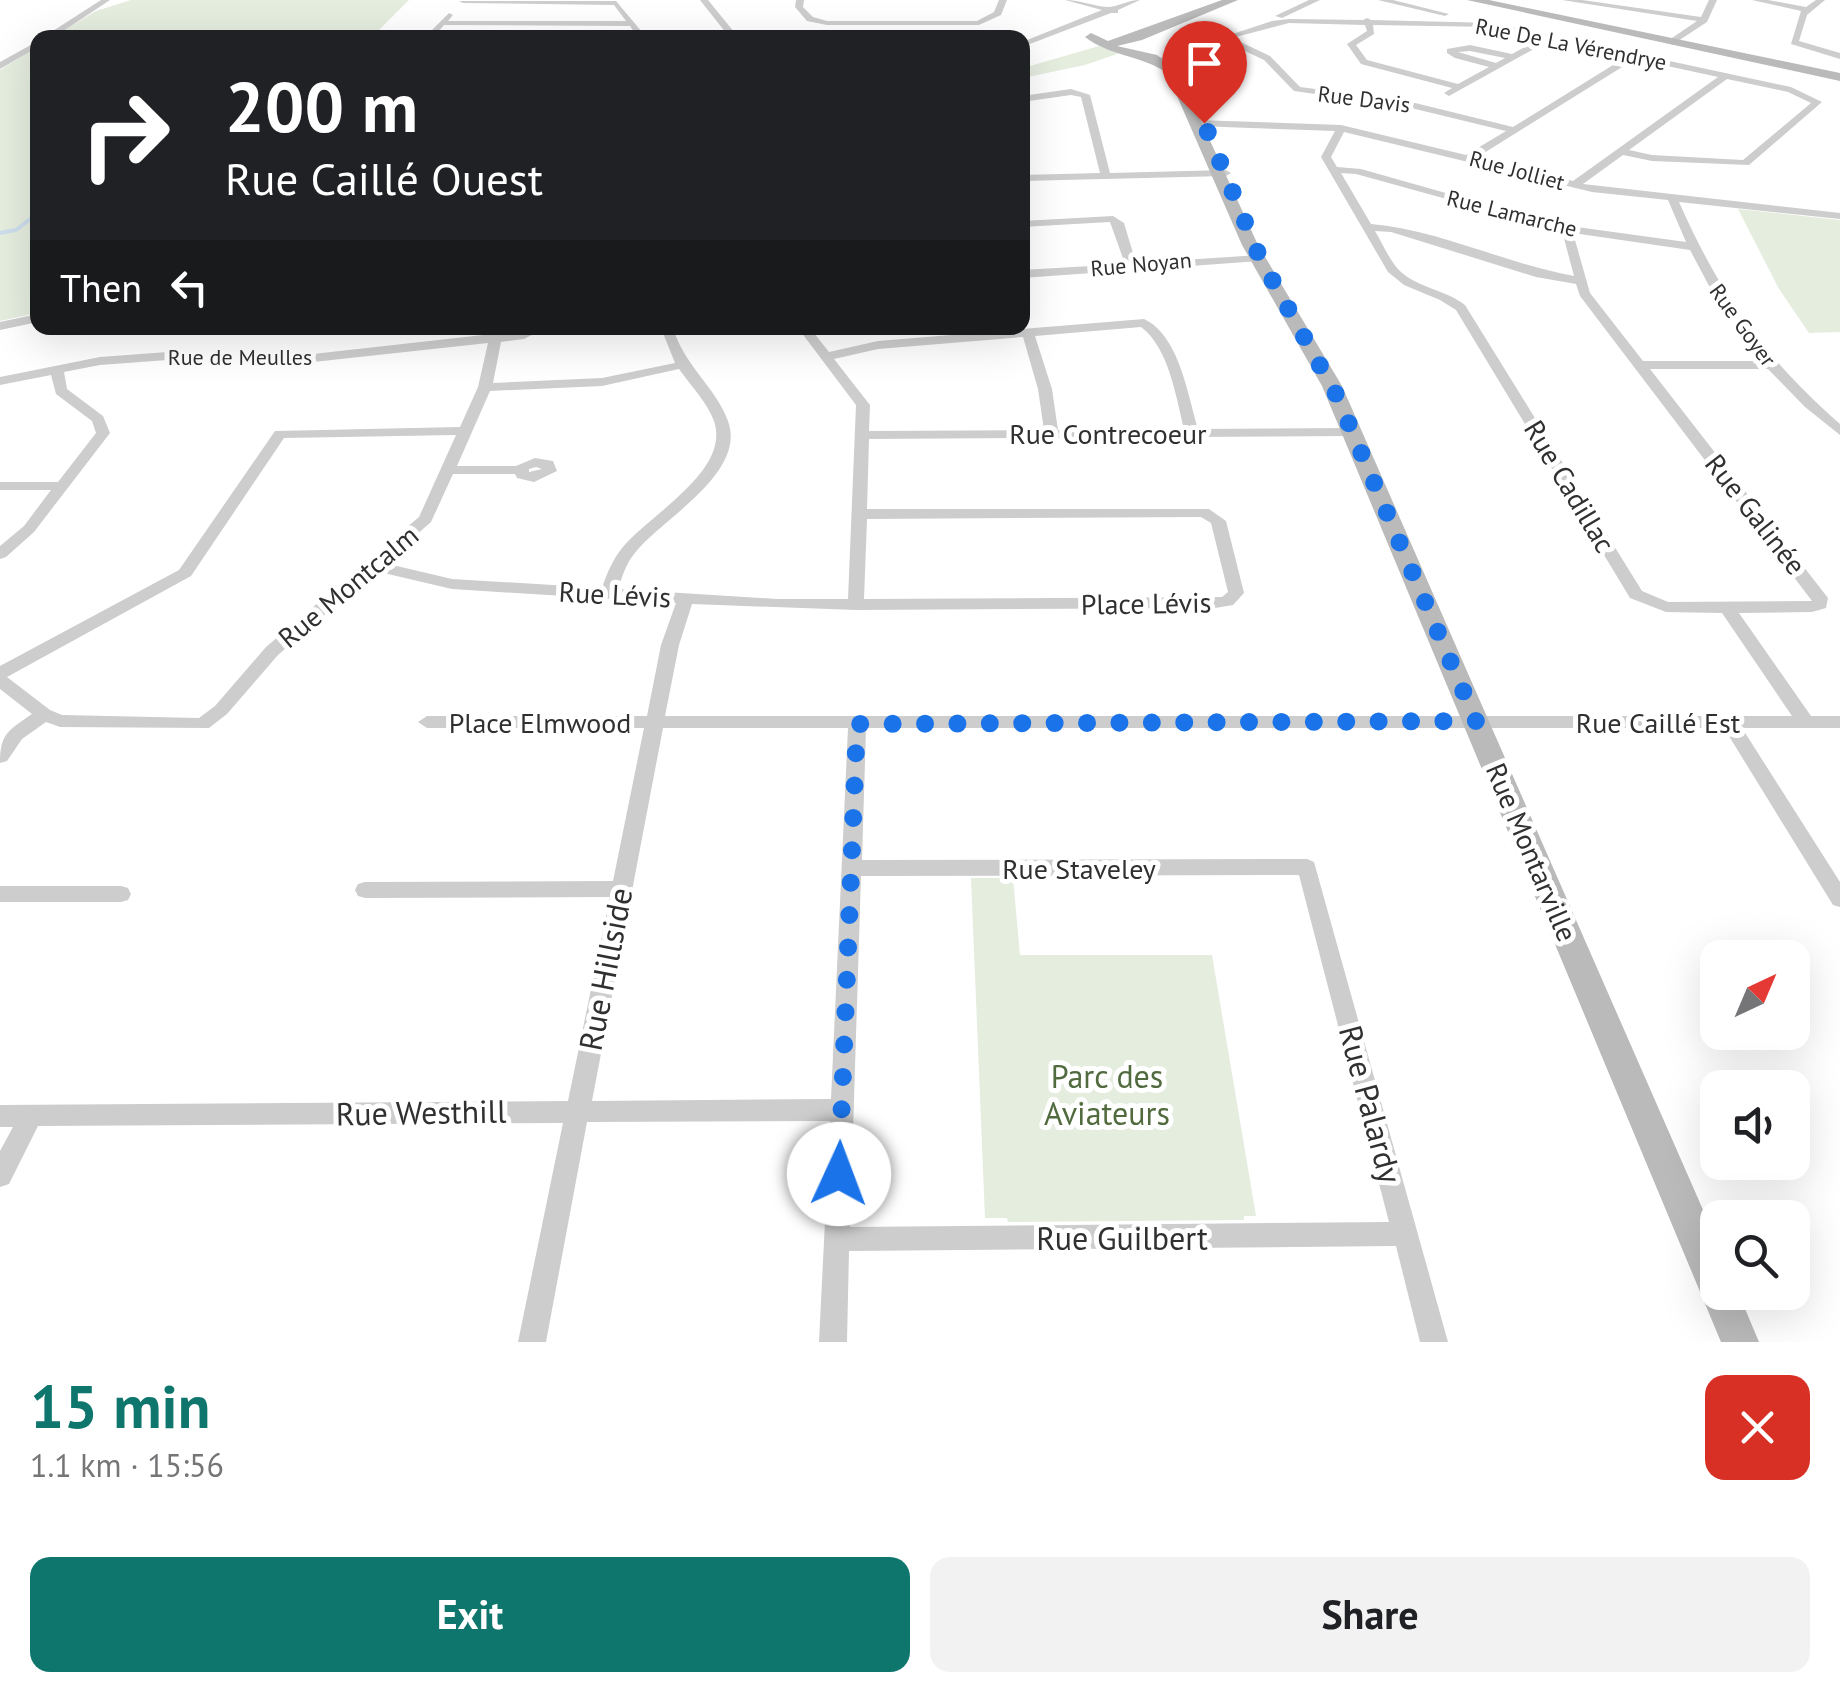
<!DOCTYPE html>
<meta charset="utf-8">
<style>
body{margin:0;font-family:"PT Sans",sans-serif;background:#f2f2f2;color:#202124;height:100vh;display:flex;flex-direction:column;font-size:38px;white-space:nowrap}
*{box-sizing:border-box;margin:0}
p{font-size:32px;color:#757577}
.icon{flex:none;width:55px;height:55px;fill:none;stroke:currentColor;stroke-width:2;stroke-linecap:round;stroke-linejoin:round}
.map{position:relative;height:1342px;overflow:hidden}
.details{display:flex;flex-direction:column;background:#fff;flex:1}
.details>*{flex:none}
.guide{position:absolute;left:30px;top:30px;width:1000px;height:305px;border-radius:20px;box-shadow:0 10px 40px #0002;background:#202124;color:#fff;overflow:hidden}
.needle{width:65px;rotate:44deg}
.tools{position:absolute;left:1700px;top:940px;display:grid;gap:20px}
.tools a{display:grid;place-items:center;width:110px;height:110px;border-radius:20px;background:#fff;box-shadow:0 10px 40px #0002;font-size:50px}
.pin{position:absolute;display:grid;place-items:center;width:85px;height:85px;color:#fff;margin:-102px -42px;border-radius:50% 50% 50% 0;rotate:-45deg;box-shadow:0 0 10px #0007}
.pin .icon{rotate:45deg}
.me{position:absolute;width:110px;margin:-55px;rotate:2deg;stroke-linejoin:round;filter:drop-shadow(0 0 8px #0008)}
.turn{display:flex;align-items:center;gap:35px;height:210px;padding:0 30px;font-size:45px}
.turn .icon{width:130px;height:130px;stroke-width:2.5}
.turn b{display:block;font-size:70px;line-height:85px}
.then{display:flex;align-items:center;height:95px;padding:0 30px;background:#0003;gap:20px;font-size:38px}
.round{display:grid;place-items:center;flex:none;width:105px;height:105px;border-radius:20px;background:#f2f2f2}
.head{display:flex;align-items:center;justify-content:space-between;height:170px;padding:0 30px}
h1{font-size:60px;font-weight:800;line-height:75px;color:#0f766e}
.button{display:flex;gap:20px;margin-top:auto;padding:20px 30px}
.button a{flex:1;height:115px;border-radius:20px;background:#0f766e;color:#fff;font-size:40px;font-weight:800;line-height:115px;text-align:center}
.button a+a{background:#f2f2f2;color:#202124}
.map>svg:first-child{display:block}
.green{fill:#e5eddf}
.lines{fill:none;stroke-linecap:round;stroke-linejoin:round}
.stream{stroke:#ccddec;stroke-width:4}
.street{fill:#cdcdcd;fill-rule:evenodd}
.secondary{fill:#bababa;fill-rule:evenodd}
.route{stroke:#1a73e8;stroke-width:18;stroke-dasharray:0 32.4}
.labels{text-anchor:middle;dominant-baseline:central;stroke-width:10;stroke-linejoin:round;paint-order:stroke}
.far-street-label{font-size:22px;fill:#303030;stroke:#fff}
.street-label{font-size:28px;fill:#303030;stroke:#fff}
.near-street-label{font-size:32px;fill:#303030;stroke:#fff}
.near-park-label{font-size:32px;fill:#516b3e;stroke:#fff}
</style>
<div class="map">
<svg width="1840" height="1342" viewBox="0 0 1840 1342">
<rect width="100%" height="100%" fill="#fff"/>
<path class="green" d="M131,0H409L372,37L52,38L96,11Z
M1099,46L1123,52L1085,65L1023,78V68Z
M37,47V313L0,321V70Z
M1738,209L1840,220V332L1809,333L1779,289Z
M971,878H1013L1020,955H1212L1256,1216H1244V1220L1008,1222L1007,1218H985Z"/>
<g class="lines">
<path class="stream" d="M0,233L16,230L38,213"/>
<path class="street" d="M101,0H110L53,38H42Z
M700,0H708L739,38H730Z
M796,0H804L803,7L813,17L827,21H977L994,12L999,0H1007L1001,15L979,25H827L807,21L795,7Z
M1065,0C1080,0 1093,6 1107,7C1118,7 1128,0 1140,0L1118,10V13H1111L1022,47V42L1102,10Z
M1309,0H1320L1282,18L1275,16Z
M1378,0H1393L1449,14L1445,16Z
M1562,0H1582L1701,17L1709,0H1717L1707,22L1672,45L1669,40L1697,21Z
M1752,0H1768L1806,7L1816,0H1825L1807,15L1799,41L1840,53V59L1791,44L1801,11Z
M459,1H616L647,38H638L630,26L444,25L433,38H424L449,13L453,15L448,21H626L614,5L463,3Z
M1367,18L1371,20L1493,23L1791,87L1822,102L1749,165L1652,161L1623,155L1583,184L1840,213V219L1679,202C1721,296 1762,355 1840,424V435L1805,407L1768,369H1650L1828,598L1826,608L1812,612L1739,613L1811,716H1840V728H1742L1840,882V907L1833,905L1724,728H866L862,860L1307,859L1314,862L1448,1342H1420L1396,1246L849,1251L847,1342H819L830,1121L587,1122L546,1342H518L563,1123L38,1126L9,1184L0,1187V1151L13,1127H0V1105L568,1101L610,897L365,898L358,896L355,890L358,884L365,882L613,881L644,728H427L418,722L427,716H647L661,645L676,603L452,589L375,571L278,655L227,714L209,728L60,727L46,722L22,739L7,761L0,763C0,733 9,730 32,714L0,689V666L179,570L275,431L460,427L478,387L488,343L295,364L252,366L181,359L100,365L64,372L67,389L103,416L110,433L34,532L6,557L0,559V546L24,526L51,490H0V482H58L96,433L92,421L56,394L51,375L0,385V377L100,357L181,351L252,358L295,356L545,328L524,339L501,342L493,383L602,378L675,363L661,328H673C685,367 715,386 728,421C747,474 661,519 634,554C626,564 622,577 618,589L777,599H848L856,405L798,328H810L829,352L878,341L1144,319C1179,335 1188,395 1198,429L1352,428L1359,432L1352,436L869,439L867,509H1209L1226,521L1244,593L1233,605L1215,608L856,610L692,604L679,645L665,716H1792L1722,613L1666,612L1630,598L1456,310L1440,300L1404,285L1388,272L1321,157L1335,131L1196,126L1191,123L1196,120L1341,125L1466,155L1506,131L1407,107L1294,91L1264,60L1224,41L1158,63L1154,60L1272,21L1289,19L1363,20ZM1289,23L1365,25L1367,31L1347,44L1361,64L1452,88L1444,93L1449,96L1550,40L1626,57L1513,127L1407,101L1300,87L1270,56L1232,38ZM1373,25L1493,27L1541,38L1512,54L1470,45L1447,49V53L1455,58L1489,67L1458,84L1367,60L1356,45L1374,34ZM1470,51L1505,58L1496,63L1458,52ZM1635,59L1718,77L1573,181L1476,158ZM1727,79L1788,92L1811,103L1743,160L1652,155L1629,150ZM1344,132L1592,192L1668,200L1686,242L1555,224L1361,169L1337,167L1331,157ZM1341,173L1356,174L1562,231L1574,276C1506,264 1437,229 1371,224ZM1375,231L1391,232L1536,277L1576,284L1580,296L1812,601L1668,602L1642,591L1465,305C1446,290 1419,288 1401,272C1390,262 1383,244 1375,231ZM1573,233L1690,250L1716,299L1761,361H1643L1590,293ZM1141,327C1169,348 1176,397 1184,429L1058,430L1052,389L1035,336ZM1023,337L1038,389L1044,430L869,431L870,405L834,359L878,349ZM679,369C691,386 707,402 714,421C731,471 650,514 623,547C613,559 607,573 602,588L452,579L384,563L431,522L453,474H515L517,478L534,482L557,471L553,461L535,458L516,466H457L490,391L602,386ZM456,435L419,517L266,647L215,706L199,718L62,715L50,710L7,677L191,576L284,438ZM536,467L542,469L529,472V469ZM1201,517L1211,523L1228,592L1222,597L864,599L867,519ZM663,728H848L831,1099L592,1101ZM1299,875L1389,1222L850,1227L861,876Z
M38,41V47L0,69V62Z
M1071,89L1090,95L1110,173L1226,170L1231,173L1226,176L1022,181V175L1100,173L1081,97L1071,95L1022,102V96Z
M1113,216L1124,223L1136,263L1260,255L1266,258L1260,261L1022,278V270L1125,264L1110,222L1022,227V221Z
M38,314V322L0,330V322Z
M0,886H121L128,888L131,894L128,900L121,902H0Z"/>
<path class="secondary" d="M1222,0H1238L1142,40L1117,46L1157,55L1178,71L1258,245L1342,386L1718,1244V1292H1738L1759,1342H1721L1322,386L1242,245L1167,73C1141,55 1109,56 1085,37L1091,33L1108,41Z
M1467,0H1489L1840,73V81Z"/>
</g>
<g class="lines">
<path class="route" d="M839,1174L857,724L1476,721L1337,396L1260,258L1204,123"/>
</g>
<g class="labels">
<g class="far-street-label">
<text transform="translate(1571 44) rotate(11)">Rue De La Vérendrye</text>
<text transform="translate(1364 99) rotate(7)">Rue Davis</text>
<text transform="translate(1517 170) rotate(15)">Rue Jolliet</text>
<text transform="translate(1512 213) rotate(14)">Rue Lamarche</text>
<text transform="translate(1141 264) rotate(-5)">Rue Noyan</text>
<text transform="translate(1743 325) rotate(54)">Rue Goyer</text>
<text x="240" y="357">Rue de Meulles</text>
</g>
<g class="street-label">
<text x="1108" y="433">Rue Contrecoeur</text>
<text transform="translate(1570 486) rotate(59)">Rue Cadillac</text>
<text transform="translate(1756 514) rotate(52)">Rue Galinée</text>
<text transform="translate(348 586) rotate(-40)">Rue Montcalm</text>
<text transform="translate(615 594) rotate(3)">Rue Lévis</text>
<text transform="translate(1146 603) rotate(-1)">Place Lévis</text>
<text x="540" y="722">Place Elmwood</text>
<text x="1658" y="722">Rue Caillé Est</text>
<text transform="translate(1532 852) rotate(67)">Rue Montarville</text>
<text x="1079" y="868">Rue Staveley</text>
</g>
<g class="near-street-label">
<text transform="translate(605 969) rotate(-79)">Rue Hillside</text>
<text transform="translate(1371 1104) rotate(75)">Rue Palardy</text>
<text transform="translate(421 1112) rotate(-1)">Rue Westhill</text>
<text x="1122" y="1238">Rue Guilbert</text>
</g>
<g class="near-park-label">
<text x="1107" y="1076">Parc des<tspan x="1107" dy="37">Aviateurs</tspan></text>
</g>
</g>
</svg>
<div class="tools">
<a><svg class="needle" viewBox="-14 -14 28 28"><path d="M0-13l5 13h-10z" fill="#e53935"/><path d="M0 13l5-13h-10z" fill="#757577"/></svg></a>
<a><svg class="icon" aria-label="sound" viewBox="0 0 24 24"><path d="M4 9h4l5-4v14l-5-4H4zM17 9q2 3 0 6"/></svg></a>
<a><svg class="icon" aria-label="search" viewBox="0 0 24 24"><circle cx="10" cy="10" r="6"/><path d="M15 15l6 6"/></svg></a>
</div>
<div class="pin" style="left:1204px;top:123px;background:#d93025"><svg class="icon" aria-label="arrive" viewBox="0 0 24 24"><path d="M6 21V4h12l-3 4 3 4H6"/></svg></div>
<svg class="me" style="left:839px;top:1174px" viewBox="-20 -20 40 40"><circle r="19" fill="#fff"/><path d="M0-13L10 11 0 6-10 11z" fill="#1a73e8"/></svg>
<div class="guide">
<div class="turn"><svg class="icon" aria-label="right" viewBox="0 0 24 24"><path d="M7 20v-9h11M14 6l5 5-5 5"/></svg><div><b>200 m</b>Rue Caillé Ouest</div></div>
<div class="then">Then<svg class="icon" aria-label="left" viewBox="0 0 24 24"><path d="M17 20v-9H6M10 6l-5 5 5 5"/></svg></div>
</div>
</div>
<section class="details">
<div class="head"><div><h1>15 min</h1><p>1.1 km · 15:56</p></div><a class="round" style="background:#d93025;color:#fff"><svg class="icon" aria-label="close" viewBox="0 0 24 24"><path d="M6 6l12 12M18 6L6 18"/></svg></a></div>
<div class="button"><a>Exit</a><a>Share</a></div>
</section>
